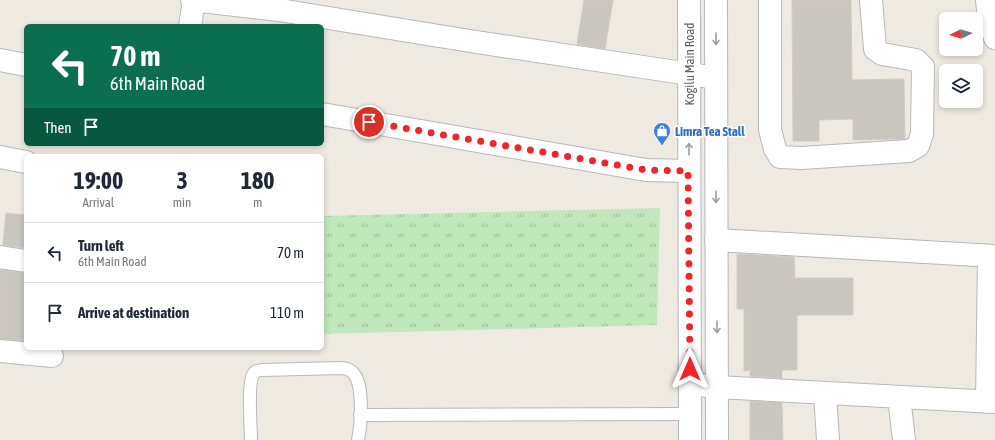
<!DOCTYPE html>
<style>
body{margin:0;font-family:"Asap Condensed",sans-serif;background:#f2f2f3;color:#1f2937;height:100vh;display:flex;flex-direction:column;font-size:15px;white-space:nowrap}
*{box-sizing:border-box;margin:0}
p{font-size:13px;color:#747a83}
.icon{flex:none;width:22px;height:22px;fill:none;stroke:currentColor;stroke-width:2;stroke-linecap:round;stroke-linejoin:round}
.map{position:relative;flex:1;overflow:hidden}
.details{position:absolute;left:24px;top:154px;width:300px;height:196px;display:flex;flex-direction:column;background:#fff;border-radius:6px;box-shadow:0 2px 6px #0003}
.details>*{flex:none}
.guide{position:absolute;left:24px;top:24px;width:300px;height:122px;border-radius:6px;box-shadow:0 2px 6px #0003;background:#0b6e4f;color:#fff;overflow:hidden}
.needle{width:26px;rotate:265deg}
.buttons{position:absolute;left:939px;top:12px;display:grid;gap:8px}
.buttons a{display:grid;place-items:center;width:44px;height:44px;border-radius:6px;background:#fff;box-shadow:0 2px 6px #0003;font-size:20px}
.pin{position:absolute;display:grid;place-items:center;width:34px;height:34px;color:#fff;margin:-17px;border:2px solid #fff;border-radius:50%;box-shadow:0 1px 4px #0007}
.me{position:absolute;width:44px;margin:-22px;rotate:0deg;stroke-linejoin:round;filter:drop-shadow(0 0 3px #0008)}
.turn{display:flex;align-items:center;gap:14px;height:84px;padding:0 20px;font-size:18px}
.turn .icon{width:52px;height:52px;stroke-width:2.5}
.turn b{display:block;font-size:28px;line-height:34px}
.then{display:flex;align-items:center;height:38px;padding:0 20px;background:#0003;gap:8px;font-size:15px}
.eta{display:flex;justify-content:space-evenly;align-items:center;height:68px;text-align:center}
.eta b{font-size:24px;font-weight:700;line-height:28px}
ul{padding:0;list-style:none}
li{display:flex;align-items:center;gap:12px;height:60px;padding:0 20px;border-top:1px solid #e0e1e3}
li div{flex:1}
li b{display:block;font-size:15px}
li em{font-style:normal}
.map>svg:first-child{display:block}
.grass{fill:url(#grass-tufts)}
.building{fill:#c9c5bf;stroke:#d3cbc0}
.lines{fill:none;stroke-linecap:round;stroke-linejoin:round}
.service-casing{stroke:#b5b9bd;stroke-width:14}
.minor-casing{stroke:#b5b9bd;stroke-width:24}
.secondary-casing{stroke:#b4b8bd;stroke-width:24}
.service{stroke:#fff;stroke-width:12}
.minor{stroke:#fff;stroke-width:22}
.secondary{stroke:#fff;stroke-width:22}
.oneway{stroke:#9c9fa1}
.route{stroke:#f12529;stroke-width:7;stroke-dasharray:0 12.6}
.labels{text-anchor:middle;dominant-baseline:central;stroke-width:3;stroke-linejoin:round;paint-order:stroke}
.street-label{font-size:13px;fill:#5a5f63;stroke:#fff}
.shop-label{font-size:13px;font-weight:bold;fill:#366cbe;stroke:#fff;text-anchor:start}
</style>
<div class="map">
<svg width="995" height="440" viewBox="0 0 995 440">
<defs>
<pattern id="grass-tufts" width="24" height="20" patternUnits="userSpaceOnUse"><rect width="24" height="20" fill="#c1e7bd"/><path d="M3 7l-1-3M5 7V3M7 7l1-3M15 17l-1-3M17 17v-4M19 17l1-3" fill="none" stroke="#a0be9d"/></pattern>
</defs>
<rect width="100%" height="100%" fill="#eeeae2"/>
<path class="grass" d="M660,208L657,325L322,334V216Z"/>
<path class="building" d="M584,0H613L605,49L577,44Z
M792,0H851L852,80L904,79L905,139L853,140V119L819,120V141H793Z
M6,213L26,215V248L3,245Z
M737,254L794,257L795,278H853V315H797V370H782V378L750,376V370L744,371V309H737Z
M0,270L26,273V341L0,339Z
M750,401L782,403L783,440H750Z"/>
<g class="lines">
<defs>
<path id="service" d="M360,415L690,414
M251,440C251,427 247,381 254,373C257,370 260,370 263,370L340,368C345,368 351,370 354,374C364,387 361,425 358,440"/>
<path id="minor" d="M192,0L279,10L470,41L716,78
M770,0V130L775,149L780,157L802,158L909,151L918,146L922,134L923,67L916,60L882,54L875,49L871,0
M987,0L989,19L995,38
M190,26L194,0
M0,60L26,65
M322,114L646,170L689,171
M0,157L26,162
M716,240L995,256
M0,257L26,261
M0,351L52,356
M690,384L717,387L995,402
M825,393L828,440
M899,397L904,440
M987,402L989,256"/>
<path id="secondary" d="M689,0L690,440
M716,0L717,440"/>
</defs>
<use href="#service" class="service-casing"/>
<use href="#minor" class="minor-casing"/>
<use href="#secondary" class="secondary-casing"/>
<use href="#service" class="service"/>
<use href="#minor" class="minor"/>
<use href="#secondary" class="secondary"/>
</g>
<defs><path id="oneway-shaft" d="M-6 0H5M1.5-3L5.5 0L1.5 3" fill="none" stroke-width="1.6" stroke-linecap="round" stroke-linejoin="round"/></defs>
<g class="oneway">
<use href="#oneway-shaft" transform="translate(716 39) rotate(90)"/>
<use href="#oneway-shaft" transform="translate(689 149) rotate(-90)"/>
<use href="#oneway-shaft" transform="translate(716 197) rotate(90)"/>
<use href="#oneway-shaft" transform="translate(717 327) rotate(90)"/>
</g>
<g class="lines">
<path class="route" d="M369,122L646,170L688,171L690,369"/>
</g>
<defs>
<symbol id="shop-pin" viewBox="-11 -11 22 30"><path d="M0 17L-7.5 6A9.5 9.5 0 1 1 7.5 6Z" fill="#3f7fe0" stroke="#fff"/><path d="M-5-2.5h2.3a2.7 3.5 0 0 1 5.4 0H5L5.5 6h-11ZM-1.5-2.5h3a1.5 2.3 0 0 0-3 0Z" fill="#fff"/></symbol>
</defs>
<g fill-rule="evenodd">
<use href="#shop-pin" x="652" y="121" width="20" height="27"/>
</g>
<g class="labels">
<g class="street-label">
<text transform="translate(689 64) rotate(-90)">Kogilu Main Road</text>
</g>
<g class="shop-label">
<text x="675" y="131">Limra Tea Stall</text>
</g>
</g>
</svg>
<div class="buttons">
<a><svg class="needle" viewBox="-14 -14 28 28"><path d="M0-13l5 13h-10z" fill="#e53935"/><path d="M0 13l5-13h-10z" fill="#747a83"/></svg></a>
<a><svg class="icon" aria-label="layers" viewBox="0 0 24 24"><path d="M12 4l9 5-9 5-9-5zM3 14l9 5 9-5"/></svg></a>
</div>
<div class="pin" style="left:369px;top:122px;background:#d93025"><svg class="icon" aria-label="arrive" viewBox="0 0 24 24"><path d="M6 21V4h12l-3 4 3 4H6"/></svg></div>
<svg class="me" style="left:690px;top:369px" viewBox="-20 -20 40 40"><path d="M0-17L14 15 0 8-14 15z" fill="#f12529" stroke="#fff" stroke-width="4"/></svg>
<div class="guide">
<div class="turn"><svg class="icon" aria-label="left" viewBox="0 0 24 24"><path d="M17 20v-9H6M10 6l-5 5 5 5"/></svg><div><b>70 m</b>6th Main Road</div></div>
<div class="then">Then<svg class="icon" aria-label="arrive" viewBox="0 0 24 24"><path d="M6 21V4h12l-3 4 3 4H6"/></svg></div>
</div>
<section class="details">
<div class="eta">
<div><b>19:00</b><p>Arrival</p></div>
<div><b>3</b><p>min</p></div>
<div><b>180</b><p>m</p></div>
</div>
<ul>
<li><svg class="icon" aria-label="left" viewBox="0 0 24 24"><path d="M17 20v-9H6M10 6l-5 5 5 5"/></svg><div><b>Turn left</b><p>6th Main Road</p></div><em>70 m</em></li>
<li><svg class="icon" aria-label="arrive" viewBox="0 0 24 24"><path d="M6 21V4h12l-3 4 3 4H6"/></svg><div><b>Arrive at destination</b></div><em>110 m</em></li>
</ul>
</section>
</div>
